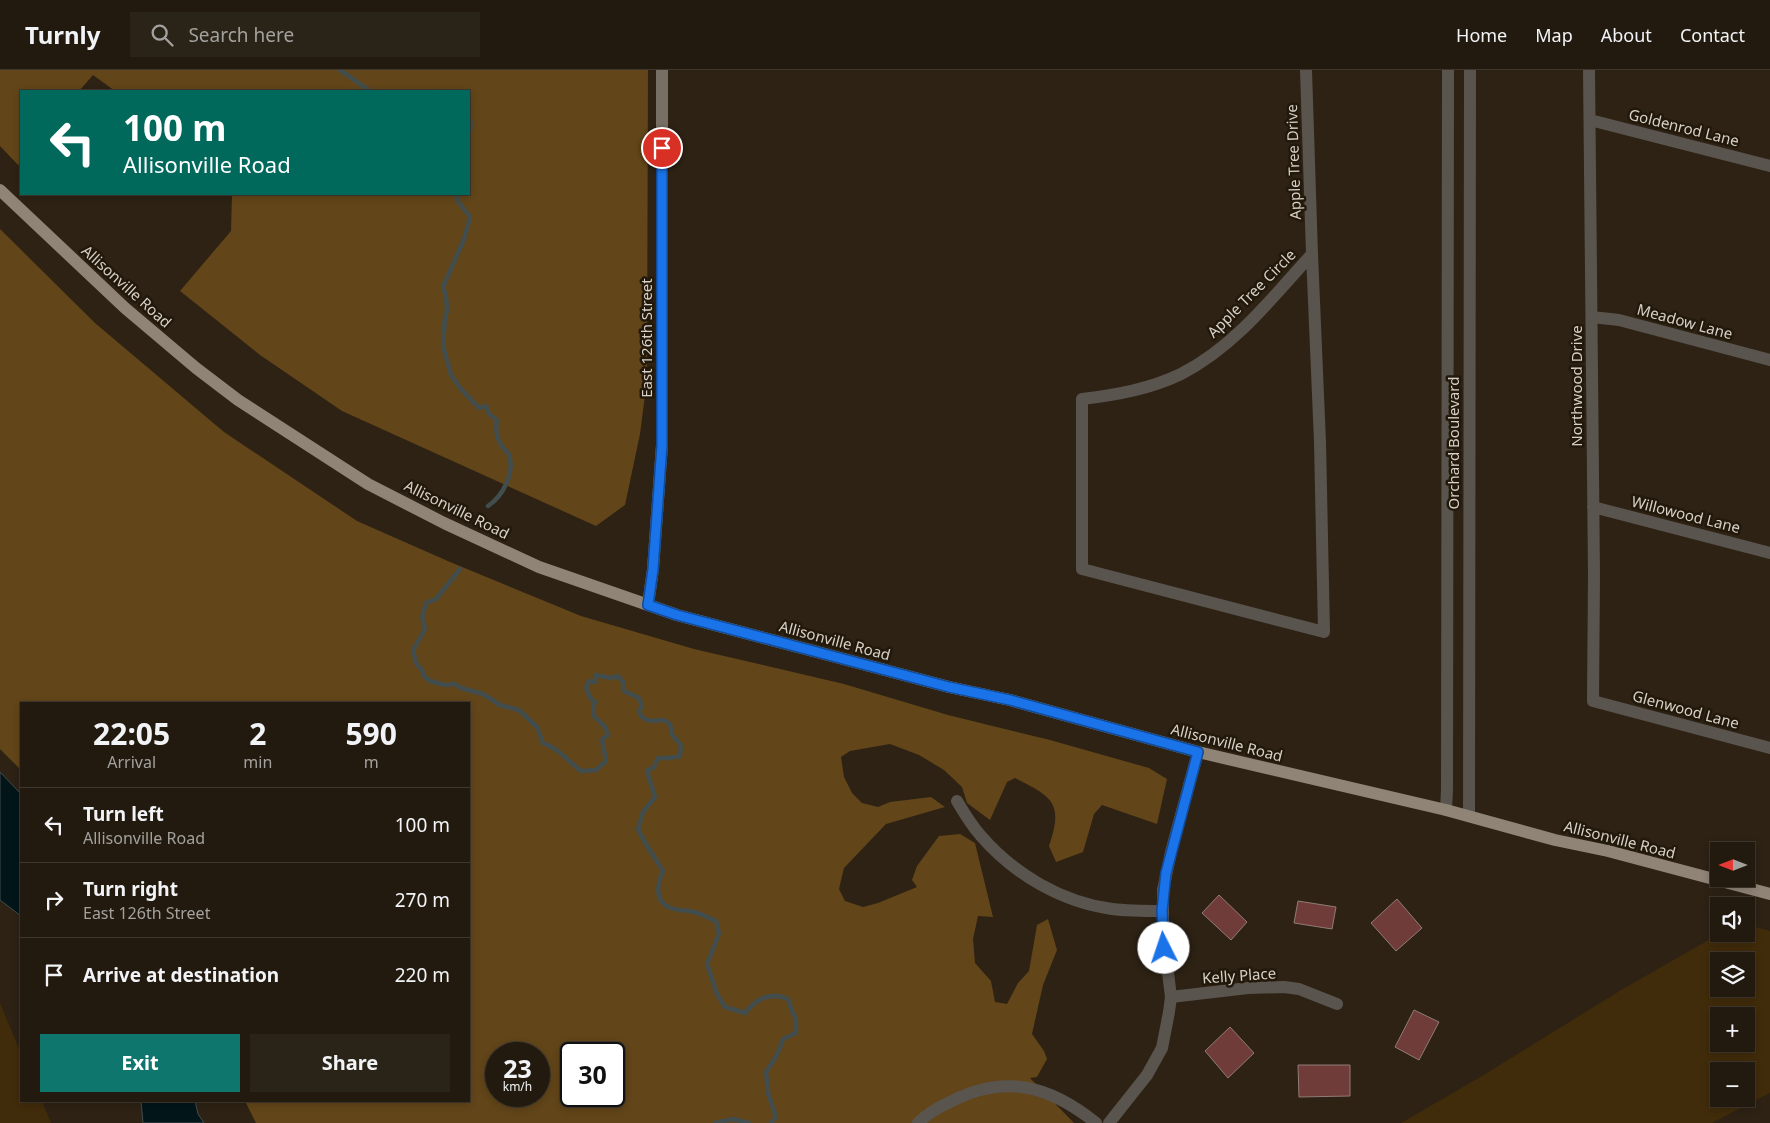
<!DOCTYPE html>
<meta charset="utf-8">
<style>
body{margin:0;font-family:"Noto Sans",sans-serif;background:#2a2318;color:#f1f3f6;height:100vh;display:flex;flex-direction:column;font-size:19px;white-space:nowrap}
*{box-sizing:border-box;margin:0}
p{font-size:16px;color:#a2a19e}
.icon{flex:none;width:28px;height:28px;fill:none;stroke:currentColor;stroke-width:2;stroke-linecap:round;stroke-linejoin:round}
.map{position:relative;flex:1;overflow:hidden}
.details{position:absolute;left:20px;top:632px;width:450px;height:400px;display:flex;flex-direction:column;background:#221a0f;border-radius:0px;box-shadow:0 2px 8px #0003,0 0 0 1px #3f382f}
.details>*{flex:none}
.banner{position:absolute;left:20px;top:20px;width:450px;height:105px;border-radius:0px;box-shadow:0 2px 8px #0003,0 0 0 1px #3f382f;background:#00695c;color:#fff;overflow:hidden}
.needle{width:32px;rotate:270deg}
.tools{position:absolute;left:1710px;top:772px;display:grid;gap:10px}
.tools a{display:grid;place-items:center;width:45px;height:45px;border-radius:0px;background:#221a0f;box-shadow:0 2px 8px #0003,0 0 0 1px #3f382f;font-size:25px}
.speed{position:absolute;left:485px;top:972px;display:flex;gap:10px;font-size:25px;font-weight:700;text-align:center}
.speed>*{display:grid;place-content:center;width:65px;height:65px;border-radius:50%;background:#221a0f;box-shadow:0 2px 8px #0003,0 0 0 1px #3f382f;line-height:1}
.speed small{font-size:12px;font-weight:400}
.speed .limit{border:2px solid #111;border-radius:8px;background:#fff;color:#111}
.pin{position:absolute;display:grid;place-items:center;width:42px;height:42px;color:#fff;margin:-21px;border:2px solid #fff;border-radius:50%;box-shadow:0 1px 5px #0007}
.me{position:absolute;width:55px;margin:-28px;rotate:356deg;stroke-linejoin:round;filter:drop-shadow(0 0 4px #0008)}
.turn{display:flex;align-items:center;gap:18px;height:105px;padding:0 20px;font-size:22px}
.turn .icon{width:65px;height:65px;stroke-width:2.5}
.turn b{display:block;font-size:35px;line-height:42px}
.eta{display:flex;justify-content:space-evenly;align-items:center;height:85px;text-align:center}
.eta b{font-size:30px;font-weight:700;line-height:35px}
.cta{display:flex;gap:10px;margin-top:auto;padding:10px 20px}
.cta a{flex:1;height:58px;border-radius:0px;background:#0f766e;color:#fff;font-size:20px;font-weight:700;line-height:58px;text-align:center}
.cta a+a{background:#2a2318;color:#f1f3f6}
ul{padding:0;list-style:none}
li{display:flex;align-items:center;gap:15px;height:75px;padding:0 20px;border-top:1px solid #3f382f}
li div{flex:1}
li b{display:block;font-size:19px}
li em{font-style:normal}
header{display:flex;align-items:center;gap:30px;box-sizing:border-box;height:70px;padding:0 25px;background:#221a0f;border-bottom:1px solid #3f382f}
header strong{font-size:24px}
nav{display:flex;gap:28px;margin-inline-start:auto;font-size:18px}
.search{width:350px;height:45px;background:#2a2318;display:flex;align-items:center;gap:12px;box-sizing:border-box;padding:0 18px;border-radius:0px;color:#a2a19e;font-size:19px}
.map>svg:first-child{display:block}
.green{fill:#402b0a;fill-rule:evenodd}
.forest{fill:#624519;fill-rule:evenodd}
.water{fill:#021519;stroke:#424d4e}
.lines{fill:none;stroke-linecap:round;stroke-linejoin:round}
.stream{stroke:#424d4e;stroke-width:4.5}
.building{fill:#6f3c39;stroke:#927b78}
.minor{stroke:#5a544e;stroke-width:12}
.secondary{stroke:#786f64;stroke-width:12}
.primary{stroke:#8f8476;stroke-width:12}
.route-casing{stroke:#114b97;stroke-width:12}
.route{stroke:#1a73e8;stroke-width:9}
.labels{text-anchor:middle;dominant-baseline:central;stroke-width:5;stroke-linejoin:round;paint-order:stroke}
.street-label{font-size:15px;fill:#d8d1c8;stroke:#23190b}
</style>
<header>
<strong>Turnly</strong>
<div class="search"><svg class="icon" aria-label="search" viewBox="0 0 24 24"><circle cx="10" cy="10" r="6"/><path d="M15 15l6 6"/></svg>Search here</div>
<nav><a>Home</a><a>Map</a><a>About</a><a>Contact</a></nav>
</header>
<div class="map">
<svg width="1770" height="1053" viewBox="0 0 1770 1053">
<rect width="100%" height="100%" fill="#2d2214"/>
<path class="green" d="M1746,854L1770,861V1023L1712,1053H1401L1482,1006L1621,920L1719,864H1746ZM1719,891H1746V919H1719ZM1719,946H1746V974H1719ZM1719,1001H1746V1029H1719Z
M0,933L21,983V1031H42L51,1053H0Z"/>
<path class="forest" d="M0,0H648L647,310L640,364L625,435L596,456L342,341L260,285L180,221L231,161L232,124H469V21H115L93,5L79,21H21V92L18,95L0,76Z
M0,159L95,253L224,362L357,451L450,492L581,546L694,579L844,614L948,645L1050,670L1149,698L1167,709L1157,754L1102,735L1094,744L1083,782L1056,792L1049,776C1064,732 1052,727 1015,708L1007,712L990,750L967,733L962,717L944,700L919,685L890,674L850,681L841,687L844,707L852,723L862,733L878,737L890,732L931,727L945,737L886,754L844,798L839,819L845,831L863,837L878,833L917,817L912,810L917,796L939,766L960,764L975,773L993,847L978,846L973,869L975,893L991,911L995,932L1007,934L1018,913L1029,901L1037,855L1048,849L1057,880L1043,915L1032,964L1044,981L1047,989L1037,1007L1030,1008L1074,1053H256L245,1031H469V634H21V700L0,679ZM496,984H539V1026H496ZM571,984H614V1026H571Z"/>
<path class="water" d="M0,702L21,724V846L0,830Z
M141,1031H195L198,1044L204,1053H143Z"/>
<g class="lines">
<path class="stream" d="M340,0L370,21
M421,21H422
M436,21H440
M469,47L471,53L469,70
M457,124V130L470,147L464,169L443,217L446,226L447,241L445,247L443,276L451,305L461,319L479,338L486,336L489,344L497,350C495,360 497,370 504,379C506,381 508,382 509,385C515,403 503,426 488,436
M460,499L436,529L426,533L422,547L425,559L413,580L416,593L422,600L424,606L430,611L445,615L455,614L461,618L483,624L500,635L519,640L537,657L543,673C558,678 568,691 581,701L596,700L606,691L602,669L608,665L605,657L594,646L593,639L595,632L591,629L586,618L589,611L595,612L596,605L611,608L618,606L623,612L624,621L639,628L642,636L639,641C643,653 652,651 664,650L670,654L672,665L681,675L680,686L669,688H658L654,697L647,701L655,727L643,742L638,759C645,775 655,787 663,801C657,814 654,832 671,838C678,841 687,840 694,842C702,844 709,848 716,851L719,864L707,894L717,924L725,937L745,943C756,929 770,921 788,929L792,941L796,949V963L783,969L777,985L766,1002L768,1023L776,1047L771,1053
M715,1053L733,1049L749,1053"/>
</g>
<path class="building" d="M1219,825L1247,852L1231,870L1202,843Z
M1397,829L1422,858L1396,881L1371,853Z
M1298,831L1336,837L1332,859L1294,853Z
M1414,940L1439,952L1419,990L1395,977Z
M1230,957L1254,983L1228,1008L1205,981Z
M1298,995H1350V1026L1299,1027Z"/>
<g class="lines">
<path class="minor" d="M1306,0L1312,184
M1589,0L1594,505L1593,631L1770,678
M1590,50L1770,96
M1312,184L1320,372L1324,562L1082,499V329C1116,325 1150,319 1181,304C1234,277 1273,227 1312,184Z
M1592,247L1619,250L1770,290
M1593,437L1770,483
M957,731C964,743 972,756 981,766C1014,804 1061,832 1112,839C1129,841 1145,841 1162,841
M1446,740L1447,719L1448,0
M1469,746L1470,0
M1171,927L1248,918L1284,917L1299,919L1337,934
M918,1053C927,1044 939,1037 950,1032C1005,1003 1050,1016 1096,1053
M1109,1053L1147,1005L1162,978L1169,942L1171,927L1163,862V820L1171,782L1198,682"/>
<path class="secondary" d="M648,535L653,499L662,375V0"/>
<path class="primary" d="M0,120L125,238L196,298L238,330L368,414L444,453L539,497L677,545L817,582L949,617L1010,630L1198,682L1446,740L1555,770L1608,781L1770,824"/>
</g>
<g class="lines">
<defs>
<path id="route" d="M662,78V375L653,499L648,535L677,545L817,582L949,617L1010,630L1198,682L1166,803L1162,841L1164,878"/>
</defs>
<use href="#route" class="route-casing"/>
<use href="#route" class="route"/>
</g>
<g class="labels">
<g class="street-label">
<text transform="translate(1684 57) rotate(14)">Goldenrod Lane</text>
<text transform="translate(1293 92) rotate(-92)">Apple Tree Drive</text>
<text transform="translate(127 216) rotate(42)">Allisonville Road</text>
<text transform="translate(1251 223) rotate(-45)">Apple Tree Circle</text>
<text transform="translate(1685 251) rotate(15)">Meadow Lane</text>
<text transform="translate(646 268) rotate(-90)">East 126th Street</text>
<text transform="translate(1576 316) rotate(-90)">Northwood Drive</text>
<text transform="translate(1453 373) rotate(-90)">Orchard Boulevard</text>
<text transform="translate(457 439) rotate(26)">Allisonville Road</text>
<text transform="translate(1686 444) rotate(14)">Willowood Lane</text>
<text transform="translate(835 570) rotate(15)">Allisonville Road</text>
<text transform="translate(1686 639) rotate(15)">Glenwood Lane</text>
<text transform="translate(1227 672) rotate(14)">Allisonville Road</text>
<text transform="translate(1620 769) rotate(14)">Allisonville Road</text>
<text transform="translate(1239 905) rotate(-4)">Kelly Place</text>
</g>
</g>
</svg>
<div class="tools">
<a><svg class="needle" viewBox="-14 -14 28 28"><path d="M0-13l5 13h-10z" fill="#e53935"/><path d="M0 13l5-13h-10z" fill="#a2a19e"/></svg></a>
<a><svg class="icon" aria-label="sound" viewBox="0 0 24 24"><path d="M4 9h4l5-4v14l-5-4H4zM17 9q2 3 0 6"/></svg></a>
<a><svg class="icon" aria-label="layers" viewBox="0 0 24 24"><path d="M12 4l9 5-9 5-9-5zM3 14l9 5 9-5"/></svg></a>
<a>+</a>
<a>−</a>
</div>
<div class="speed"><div>23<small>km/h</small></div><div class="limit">30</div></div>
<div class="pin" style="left:662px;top:78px;background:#d93025"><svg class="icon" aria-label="arrive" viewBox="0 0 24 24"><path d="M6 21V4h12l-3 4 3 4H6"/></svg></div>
<svg class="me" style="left:1164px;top:878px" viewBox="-20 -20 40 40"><circle r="19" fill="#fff"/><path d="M0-13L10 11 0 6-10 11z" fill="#1a73e8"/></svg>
<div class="banner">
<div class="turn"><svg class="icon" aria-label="left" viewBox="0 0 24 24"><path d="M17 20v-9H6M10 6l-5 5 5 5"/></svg><div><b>100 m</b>Allisonville Road</div></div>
</div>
<section class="details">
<div class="eta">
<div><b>22:05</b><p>Arrival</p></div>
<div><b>2</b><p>min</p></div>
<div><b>590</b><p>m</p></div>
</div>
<ul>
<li><svg class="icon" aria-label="left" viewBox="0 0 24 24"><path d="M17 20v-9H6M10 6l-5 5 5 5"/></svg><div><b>Turn left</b><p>Allisonville Road</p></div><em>100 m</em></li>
<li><svg class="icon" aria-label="right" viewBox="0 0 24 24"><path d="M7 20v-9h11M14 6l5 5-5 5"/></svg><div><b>Turn right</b><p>East 126th Street</p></div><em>270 m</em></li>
<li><svg class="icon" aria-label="arrive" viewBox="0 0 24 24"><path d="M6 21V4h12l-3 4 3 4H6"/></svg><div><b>Arrive at destination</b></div><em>220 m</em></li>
</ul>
<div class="cta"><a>Exit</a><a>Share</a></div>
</section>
</div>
